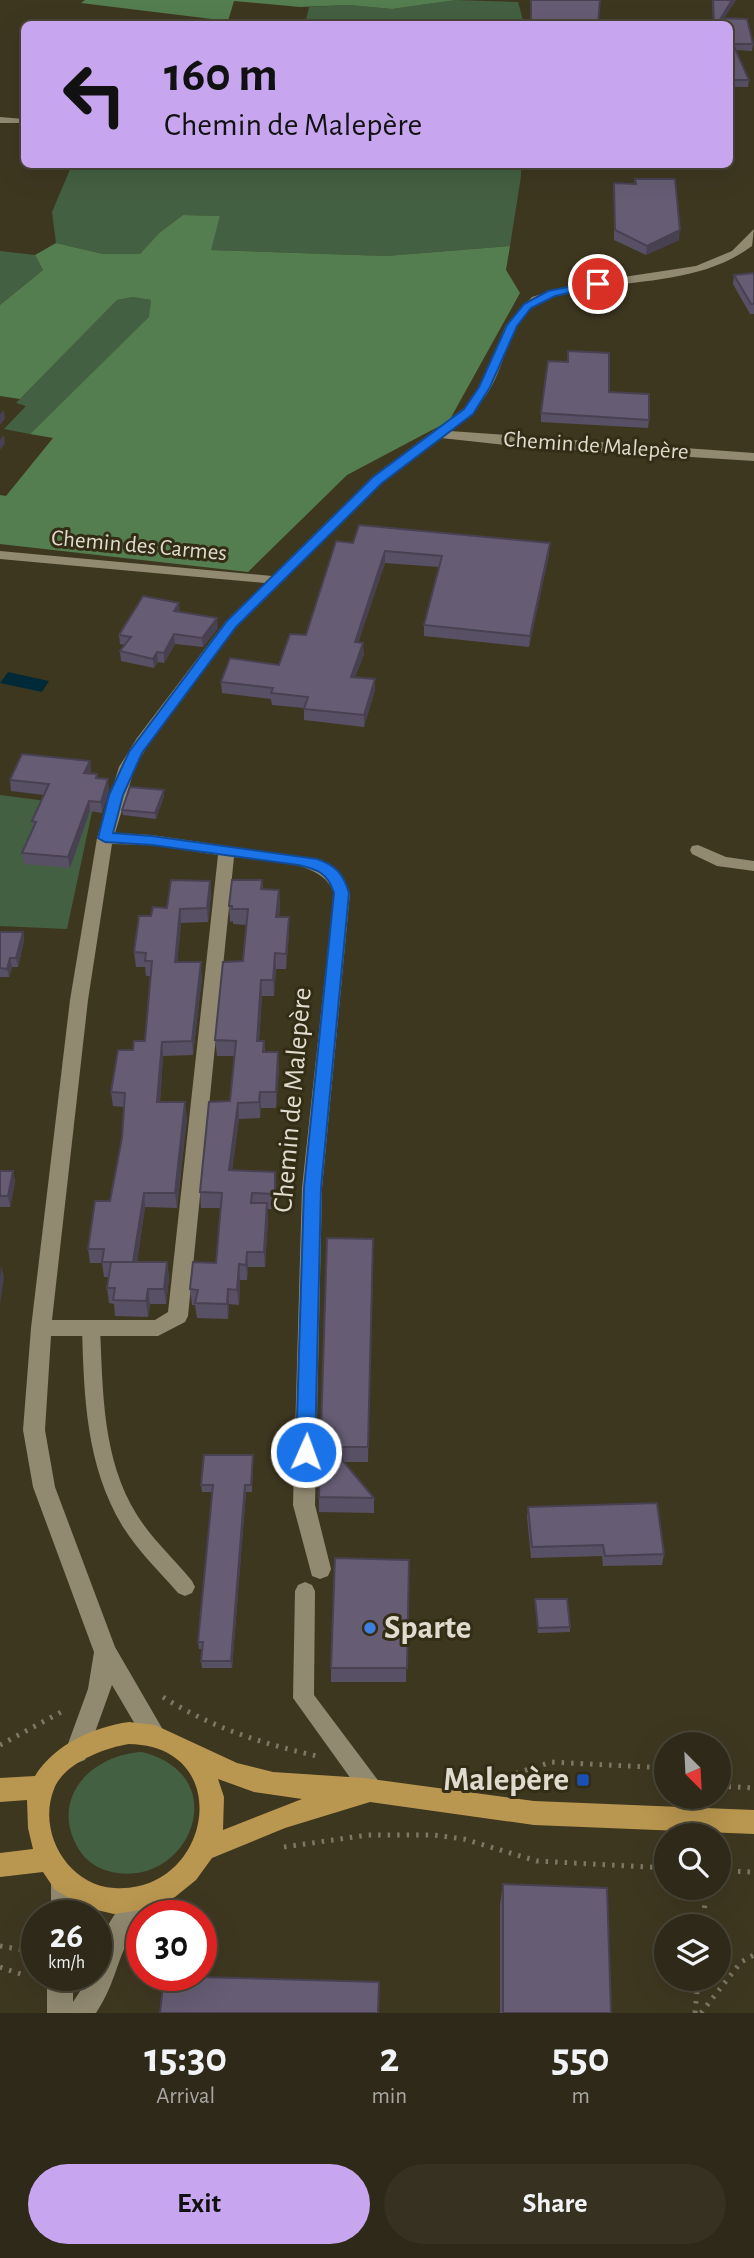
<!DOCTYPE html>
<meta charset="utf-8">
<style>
body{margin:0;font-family:"Alegreya Sans",sans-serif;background:#363121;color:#f1f3f6;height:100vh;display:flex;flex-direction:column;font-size:26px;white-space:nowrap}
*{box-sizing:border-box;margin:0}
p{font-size:23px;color:#a7a6a2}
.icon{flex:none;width:38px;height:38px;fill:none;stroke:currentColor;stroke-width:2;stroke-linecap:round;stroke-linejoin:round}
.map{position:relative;height:2013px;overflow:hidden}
.panel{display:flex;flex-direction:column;background:#2e2918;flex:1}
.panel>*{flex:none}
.banner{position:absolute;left:21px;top:21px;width:712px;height:147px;border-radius:10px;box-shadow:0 7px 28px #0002,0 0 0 2px #494537;background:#c8a6ef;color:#111;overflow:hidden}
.needle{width:46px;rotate:156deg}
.buttons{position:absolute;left:654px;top:1732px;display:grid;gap:14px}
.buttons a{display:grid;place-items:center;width:77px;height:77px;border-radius:50%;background:#2e2918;box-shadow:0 7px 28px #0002,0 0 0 2px #494537;font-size:35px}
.speed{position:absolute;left:21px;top:1900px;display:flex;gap:14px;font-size:35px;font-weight:700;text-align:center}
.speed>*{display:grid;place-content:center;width:91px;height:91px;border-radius:50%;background:#2e2918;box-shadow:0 7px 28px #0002,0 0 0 2px #494537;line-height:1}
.speed small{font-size:18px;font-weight:400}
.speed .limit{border:10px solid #d22;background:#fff;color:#111}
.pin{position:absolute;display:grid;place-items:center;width:60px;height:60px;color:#fff;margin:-30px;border:4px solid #fff;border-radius:50%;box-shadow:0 2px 7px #0007}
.me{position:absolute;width:77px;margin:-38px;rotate:2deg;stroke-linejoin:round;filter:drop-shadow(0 0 5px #0008)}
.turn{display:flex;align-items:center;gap:24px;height:147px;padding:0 28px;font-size:32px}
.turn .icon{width:91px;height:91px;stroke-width:2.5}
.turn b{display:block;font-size:49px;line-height:60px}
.eta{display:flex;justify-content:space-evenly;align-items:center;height:119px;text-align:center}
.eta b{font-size:42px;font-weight:600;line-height:49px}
.button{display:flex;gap:14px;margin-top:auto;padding:14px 28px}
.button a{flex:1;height:80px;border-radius:42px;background:#c8a6ef;color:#111;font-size:28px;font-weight:600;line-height:80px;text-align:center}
.button a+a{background:#363121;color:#f1f3f6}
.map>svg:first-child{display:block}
.green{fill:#446042}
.forest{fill:#547e50}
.water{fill:#002a37}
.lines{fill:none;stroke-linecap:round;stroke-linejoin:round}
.path{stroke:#7d7764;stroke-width:5;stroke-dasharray:2.5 7;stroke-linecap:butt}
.service{fill:#918970;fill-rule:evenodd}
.minor{fill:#918970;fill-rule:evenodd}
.tertiary{fill:#918970;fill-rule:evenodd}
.primary{fill:#ba9750;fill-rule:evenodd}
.wall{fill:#585064}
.shaded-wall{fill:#474151}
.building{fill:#665d74;stroke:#474151;stroke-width:2}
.route{fill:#1a73e8;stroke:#114b97;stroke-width:2}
.shop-dot{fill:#3f7fe0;stroke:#342d16;stroke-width:2.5}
.transit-dot{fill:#1a4fb4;stroke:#342d16;stroke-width:2.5}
.labels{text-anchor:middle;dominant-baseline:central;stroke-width:6;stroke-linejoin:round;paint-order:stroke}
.far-street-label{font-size:23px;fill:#dfdbce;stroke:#342d16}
.street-label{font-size:28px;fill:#dfdbce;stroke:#342d16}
.near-poi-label{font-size:33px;font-weight:bold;fill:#dfdbce;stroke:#342d16;text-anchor:start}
</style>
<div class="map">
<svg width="754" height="2013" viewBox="0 0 754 2013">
<rect width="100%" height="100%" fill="#3e3720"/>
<path class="green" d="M456,0L518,2L524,24H305L309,7L349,5L392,9Z
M76,165H521V176L510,246L386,256L210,250L220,216L183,215L159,233L140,254H103L56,243L52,212L71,167Z
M0,251L35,255L43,270L0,305Z
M133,297L151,300L150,317L30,434L4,429L26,406L16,403L20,399L117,300Z
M0,795L93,807L67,929L0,926Z
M142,1752C238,1776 187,1893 108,1871C98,1868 88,1862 82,1854C46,1803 88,1755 142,1752Z"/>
<path class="forest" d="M85,0H456L392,9L349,5L300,7L234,1L228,21L81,3Z
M183,215L220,216L211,250L386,256L510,246L506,270L520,293L449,421L347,475L248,572L0,544V495L6,496L53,438L30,434L149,317L151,300L133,297L117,300L20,399L0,396V305L43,270L35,255L56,243L103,254H140L159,233Z"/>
<path class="water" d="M8,672L49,681L42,692L0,683Z"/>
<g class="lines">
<path class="path" d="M163,1697C210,1727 263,1744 317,1756
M0,1745L63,1711
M488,1777H505L551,1762L667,1768
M719,1786L754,1788
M284,1847L368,1835H433L464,1839L537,1861L667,1868
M719,1871L754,1872
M703,1927L706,1888
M0,1946L37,1952
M0,1967L24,1975
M695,2013L698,1979
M701,2013L741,1962L754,1955"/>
<path class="service" d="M91,1321L97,1323L100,1328C103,1391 102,1459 137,1515C152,1539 174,1559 192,1581L195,1587L192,1593L185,1596L178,1593C160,1572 138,1551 123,1527C86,1466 84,1397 82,1328L85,1323Z
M305,1582L312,1585L315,1591L314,1695L380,1783L383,1790L380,1797L372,1801L364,1797L293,1698L295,1591L298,1585Z"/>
<path class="minor" d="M0,117L24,119V123H0Z
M754,229L752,246C708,279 650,280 598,287C580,290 557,292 540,301C510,318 506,362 490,389C479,407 467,419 450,431L754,453V461L515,446L441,438L382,483L236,627L151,740L135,767L115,833L152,835L317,859L339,872L350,893L322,1188L315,1505L331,1569L328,1576L320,1579L312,1576L293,1505L302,1188L334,893C322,859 265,862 234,857L188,1316L185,1322L158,1336H51L45,1430L55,1487L115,1647L166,1735L162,1743L154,1746L146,1743L112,1685L85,1760L77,1763L69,1760L65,1752L88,1689L94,1652L33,1487L23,1430L31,1328L70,1000L97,838L119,767L137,738L226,621L265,583L0,559V551L272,576L372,477L464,408L479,387L506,325L532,297L571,285L696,266L732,251ZM112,844L152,845L218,855L168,1312L155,1320H52L88,1000Z
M698,845L726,857L754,861V871L717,866L692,854L690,850L692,846Z"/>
<path class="tertiary" d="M63,1869L72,1872L75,1881L76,1916H51V1881L54,1872Z
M141,1888L150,1891L153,1900C147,1915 138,1922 130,1936C116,1964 114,1986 96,2013H47V1976H73V2002L90,1976H96C96,1969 95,1960 96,1953C101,1934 123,1895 141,1888Z"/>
<path class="primary" d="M129,1722L155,1725L237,1763L273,1772L364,1778L534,1801L754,1810V1834L534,1825L370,1802L285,1828L212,1858L196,1880L175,1897L141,1910L114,1914L88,1908L55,1890L43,1872L0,1877V1853L33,1849L28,1828L27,1800L0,1802V1778L35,1776C54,1745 93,1727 129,1722ZM129,1744C238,1746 211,1895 114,1888C67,1885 37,1831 54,1789C64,1763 104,1748 129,1744ZM218,1779L254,1792L302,1799L223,1830L224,1797Z"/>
</g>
<path class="wall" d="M712,0H736L724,18L753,44L752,51L736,50L749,80L748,87H730V24H713Z
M635,179L679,240L646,255L614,240V183L634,184Z
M754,273V314H750L733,284L734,275Z
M609,392L649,420L648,428L541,422V413Z
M353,543L549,554L529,647L424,636V625L439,567L385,563L358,642L364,654L355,677L375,679V690L364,727L304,720V708L272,705L271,699L222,693L221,682L279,665L306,635Z
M180,612L218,628L203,647L175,644L164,663L158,662L154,668L121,661L120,651L125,645L120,644L119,635Z
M90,761L91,773L97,774L98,778L109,790L102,813L90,811L70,868L24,864L22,853L33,828L32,821L44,795L11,791L10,780Z
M164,796L156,819L123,815L122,810Z
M262,880L263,889L279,890L280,905L279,917L289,933L286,969H276L274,996H262L259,1041H264L265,1052L279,1067L276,1108H261L260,1118L239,1119L232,1170L276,1187V1209H267L268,1218L265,1267H248L247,1280H240L239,1305L229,1304L228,1319L197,1318L195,1305H192L190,1289L216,1263L220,1208H201L200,1192L230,1101L234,1056H217L215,1040L243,961L247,925L233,924V921L230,922L229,906Z
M210,881L211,895L208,922L181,923L177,962L202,977L193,1055L163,1056L160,1102L187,1117L177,1208L145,1207L137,1262H167L169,1278L166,1304H150L148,1317L115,1316L114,1304L109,1303L107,1288L109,1277H104L102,1263H90L88,1249L110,1201L122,1138L124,1107L113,1106L111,1092L133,1050L145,1041L151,976H146L145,967H136L134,952L151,916Z
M0,932H23L24,941L18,967H12L9,977H0Z
M0,1171H13L15,1182L10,1207H0Z
M373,1239L368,1462H344L374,1498V1513L319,1512V1497Z
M253,1455L252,1492H246L232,1668H202L201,1661L202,1649H199L198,1642L212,1492H202L201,1485Z
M528,1507L664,1554L662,1565L603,1566L602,1556L531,1558L527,1517Z
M409,1560L406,1682H331V1668Z
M535,1599L570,1627V1632L538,1633L535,1604Z
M503,1884L611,2013H500V1904Z"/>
<path class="shaded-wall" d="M732,0H736L720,24L721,18Z
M680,230L679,240L646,255L647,246Z
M4,410L5,419L0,425V414Z
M4,435L5,444L0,450V440Z
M550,543L549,554L529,647L530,636Z
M385,551V563L357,647L355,642L357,636Z
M179,603L180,612L174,611Z
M217,618L218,628L203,647L202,638Z
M174,634L175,644L164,663V653Z
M363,643L364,654L351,688V677Z
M157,652L158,662L154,668L153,659Z
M375,679V690L364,727V715Z
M90,761L91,772L85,784L84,773Z
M108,779L109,790L102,813L101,802Z
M164,790V796L156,819L155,813Z
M89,801L90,811L70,868L68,857Z
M210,881L211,895L208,922L207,908Z
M279,890L280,905L277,933L276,917Z
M180,909L181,923L176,976L175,962Z
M289,917V933L286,969V954Z
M23,932L24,941L18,967L16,958Z
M275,953L276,969L274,996L273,980Z
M10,958L12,967L9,977L7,969Z
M201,962L202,977L193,1055L192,1041Z
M261,980L262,996L258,1056L257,1041Z
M162,1042L163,1056L159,1116L157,1102Z
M278,1052L279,1067L276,1108V1092Z
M260,1092L261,1108L260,1118L259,1102Z
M185,1102L187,1117L177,1208L175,1193Z
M238,1103L239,1119L230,1186L229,1170Z
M13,1171L15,1182L10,1207L8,1196Z
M144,1193L145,1207L135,1277L133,1263Z
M267,1203L268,1218L265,1267L264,1252Z
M247,1252L248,1267L247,1280L246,1265Z
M167,1262L169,1278L166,1304L164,1289Z
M239,1264L240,1280L239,1305L237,1290Z
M1,1266L4,1277L0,1305V1277Z
M148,1289L150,1304L148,1317L146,1301Z
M228,1289L229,1304L228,1319L227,1304Z
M245,1485L246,1492L232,1668L231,1661Z"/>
<path class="building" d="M531,0H600L598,24H545L531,22Z
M713,0H732L721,18L747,19L753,44H733L749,80H730V24H714Z
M635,179H675L680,230L647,246L615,230L614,183L636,184Z
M754,273V304H751L734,275Z
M568,351L609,353V392L649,394V420L541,413L548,361L568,362Z
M359,525L550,543L530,636L424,625L442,556L385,551L357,636L355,642L363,643L351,677L375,679L364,715L304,709L308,697L271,693L273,688L221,682L230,658L279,665L290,634L306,635L336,541L353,543Z
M143,596L179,603L174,611L217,618L202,638L174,634L164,653L157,652L153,659L120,651L131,637L119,635Z
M22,754L90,761L84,773L97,774L96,778L108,779L101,802L89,801L68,857L22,853L36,822L32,821L49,784L10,780Z
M130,787L164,790L155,813L122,810Z
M171,880L210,881L207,908L180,909L175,962H201L192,1041L162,1042L157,1102H185L175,1193H144L133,1262H102L104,1249H88L95,1201H110L122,1138L125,1093L111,1092L118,1050H133L134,1041H145L152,961H145L146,953L134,952L139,916H151L153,907L167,908Z
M232,880H262L261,889L279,890L276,917H289L286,954L275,953L273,980H261L257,1041H264L263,1052H278L276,1092H260L259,1102L238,1103L229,1170L275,1172V1194L252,1193L251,1203H267L264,1252H247L246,1265L239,1264L237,1290L228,1289L227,1304L195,1303L198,1290L190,1289L193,1262L216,1263L222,1193L200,1192L209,1102L230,1101L236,1041L215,1040L223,962L243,961L248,909H232V906H229Z
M0,932H23L16,958H10L7,969L0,968Z
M0,1171H13L8,1196H0Z
M327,1238L373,1239L368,1447H331L374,1498L319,1497Z
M111,1262H167L164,1289H148L146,1301L113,1300L115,1288H107Z
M204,1455H253L251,1485H245L231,1661H201L203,1642H198L213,1485H201Z
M657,1503L664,1554L605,1556L603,1545L532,1547L528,1507Z
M335,1558L409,1560L407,1668H331Z
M535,1599H567L570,1627L538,1628Z
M503,1884L607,1888L611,2013H503Z
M164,1976L379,1982L378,2013H160Z"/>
<path class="route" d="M598,281L604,284L602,286L555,296L531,308L517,326L490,387L473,414L382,483L236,627L142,753L123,795L113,833L152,836L317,859C336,865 344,875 349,893L321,1188L315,1452L312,1458L306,1461L299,1458L296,1452L304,1188L334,893C328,873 317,869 298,865L152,845L105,842L98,838L109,795L129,752L227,621L373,477L464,409L479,387L507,325L524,304L548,291Z"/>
<circle class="shop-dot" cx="370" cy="1628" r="7"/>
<rect class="transit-dot" x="576" y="1773" width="14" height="14" rx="3.5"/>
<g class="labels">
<g class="far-street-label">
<text transform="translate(596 446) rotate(4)">Chemin de Malepère</text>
<text transform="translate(139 546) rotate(5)">Chemin des Carmes</text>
</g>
<g class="street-label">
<text transform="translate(293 1100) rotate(-85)">Chemin de Malepère</text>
</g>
<g class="near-poi-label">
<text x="384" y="1628">Sparte</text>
<text x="569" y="1780" text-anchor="end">Malepère</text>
</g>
</g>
</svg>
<div class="buttons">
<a><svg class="needle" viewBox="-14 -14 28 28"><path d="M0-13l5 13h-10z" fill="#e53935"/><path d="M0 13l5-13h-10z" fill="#a7a6a2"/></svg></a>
<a><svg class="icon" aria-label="search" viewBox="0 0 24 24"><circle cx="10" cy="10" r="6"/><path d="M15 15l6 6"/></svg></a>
<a><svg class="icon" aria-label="layers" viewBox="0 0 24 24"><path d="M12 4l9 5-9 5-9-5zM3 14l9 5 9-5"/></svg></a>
</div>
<div class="speed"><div>26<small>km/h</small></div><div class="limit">30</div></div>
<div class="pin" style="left:598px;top:284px;background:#d93025"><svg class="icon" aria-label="arrive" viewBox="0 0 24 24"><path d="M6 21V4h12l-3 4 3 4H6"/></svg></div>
<svg class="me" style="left:306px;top:1452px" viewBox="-20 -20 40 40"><circle r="17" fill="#1a73e8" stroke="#fff" stroke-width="3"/><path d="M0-11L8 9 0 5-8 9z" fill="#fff"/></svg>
<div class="banner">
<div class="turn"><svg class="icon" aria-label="left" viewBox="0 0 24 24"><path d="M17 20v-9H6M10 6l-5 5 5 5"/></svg><div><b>160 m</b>Chemin de Malepère</div></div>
</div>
</div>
<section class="panel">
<div class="eta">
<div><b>15:30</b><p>Arrival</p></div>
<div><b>2</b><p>min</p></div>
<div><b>550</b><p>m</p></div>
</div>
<div class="button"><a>Exit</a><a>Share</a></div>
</section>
